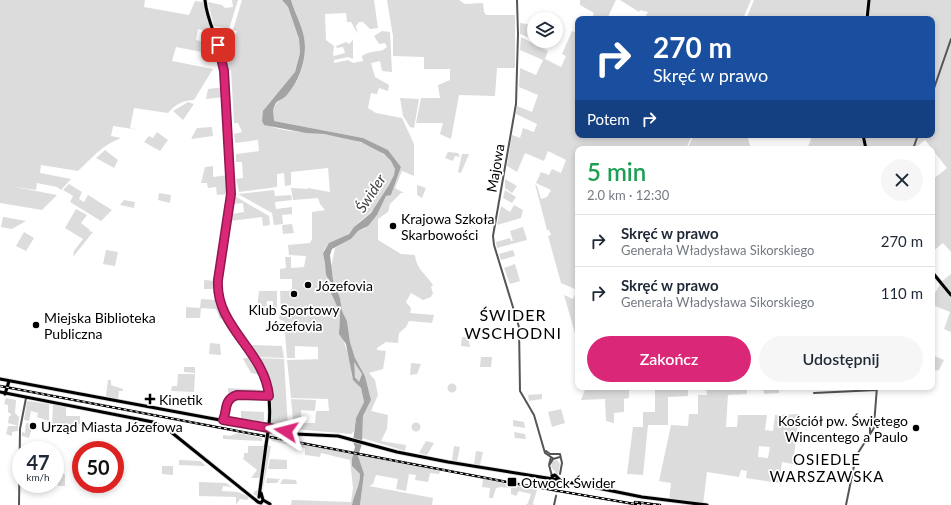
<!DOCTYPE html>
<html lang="pl">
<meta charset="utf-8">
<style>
body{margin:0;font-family:Lato,sans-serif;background:#f6f6f7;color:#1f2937;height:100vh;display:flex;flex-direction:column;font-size:15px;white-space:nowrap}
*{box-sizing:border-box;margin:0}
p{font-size:13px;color:#747a83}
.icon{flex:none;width:22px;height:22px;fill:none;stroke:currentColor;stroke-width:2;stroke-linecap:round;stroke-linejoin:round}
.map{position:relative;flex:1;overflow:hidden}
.drawer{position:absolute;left:575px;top:146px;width:360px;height:244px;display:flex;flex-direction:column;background:#fff;border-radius:8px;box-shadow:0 2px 6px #0003}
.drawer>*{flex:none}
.banner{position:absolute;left:575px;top:16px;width:360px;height:122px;border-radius:8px;box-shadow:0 2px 6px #0003;background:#1a4fa0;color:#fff;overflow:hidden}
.buttons{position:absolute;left:527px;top:12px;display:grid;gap:8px}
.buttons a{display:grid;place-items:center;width:36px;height:36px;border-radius:50%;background:#fff;box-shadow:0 2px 6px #0003;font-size:20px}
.speed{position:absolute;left:12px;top:441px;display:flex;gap:8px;font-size:20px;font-weight:700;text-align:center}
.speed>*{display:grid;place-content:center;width:52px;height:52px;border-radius:50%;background:#fff;box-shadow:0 2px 6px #0003;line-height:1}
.speed small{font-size:10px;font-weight:400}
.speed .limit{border:6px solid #d22;background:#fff;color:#111}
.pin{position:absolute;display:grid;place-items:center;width:34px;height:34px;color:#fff;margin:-17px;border-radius:8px;box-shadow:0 2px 6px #0006}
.me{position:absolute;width:44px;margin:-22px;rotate:279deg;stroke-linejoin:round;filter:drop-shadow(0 0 3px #0008)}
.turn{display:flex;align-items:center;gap:14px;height:84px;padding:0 12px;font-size:18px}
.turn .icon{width:52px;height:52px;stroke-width:2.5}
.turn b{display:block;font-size:28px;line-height:34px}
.then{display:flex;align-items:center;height:38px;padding:0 12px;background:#0003;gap:8px;font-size:15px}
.round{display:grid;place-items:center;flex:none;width:42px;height:42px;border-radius:21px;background:#f6f6f7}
.head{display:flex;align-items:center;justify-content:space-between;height:68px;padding:0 12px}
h1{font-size:24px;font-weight:600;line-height:30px;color:#1e9e55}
.cta{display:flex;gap:8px;margin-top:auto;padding:8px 12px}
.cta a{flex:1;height:46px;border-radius:24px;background:#db2777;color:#fff;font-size:16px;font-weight:600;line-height:46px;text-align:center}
.cta a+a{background:#f6f6f7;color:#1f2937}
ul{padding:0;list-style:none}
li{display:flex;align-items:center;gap:12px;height:52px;padding:0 12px;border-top:1px solid #e0e1e3}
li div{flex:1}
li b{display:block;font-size:15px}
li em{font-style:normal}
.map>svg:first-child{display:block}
.green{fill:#dcdcdc;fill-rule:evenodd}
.water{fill:#a3a3a3;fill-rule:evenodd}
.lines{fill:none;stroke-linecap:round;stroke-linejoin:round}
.minor-tunnel{stroke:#d9d9d9;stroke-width:2;stroke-dasharray:2 1;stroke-linecap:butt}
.major-casing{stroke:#dbdbdb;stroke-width:4.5}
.minor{stroke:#555;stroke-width:2}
.major{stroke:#000;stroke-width:3}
.rail-casing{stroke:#000;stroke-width:2.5}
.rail{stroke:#fff;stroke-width:1;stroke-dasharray:3;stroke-linecap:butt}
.major-bridge-casing{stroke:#dbdbdb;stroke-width:4.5;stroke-linecap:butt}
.major-bridge{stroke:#000;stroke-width:3}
.route-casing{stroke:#8e194d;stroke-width:10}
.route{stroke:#db2777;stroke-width:7}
.poi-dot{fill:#000;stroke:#fff;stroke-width:1.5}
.labels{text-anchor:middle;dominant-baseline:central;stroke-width:3.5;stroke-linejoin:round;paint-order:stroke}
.street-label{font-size:14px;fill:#000;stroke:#fff}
.poi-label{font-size:14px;fill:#000;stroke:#fff;text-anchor:start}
.water-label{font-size:15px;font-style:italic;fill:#444;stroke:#fff}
.neighbourhood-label{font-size:15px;letter-spacing:1px;fill:#000;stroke:#fff}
.quarter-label{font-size:16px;letter-spacing:1px;fill:#000;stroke:#fff}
</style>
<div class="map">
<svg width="951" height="505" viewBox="0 0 951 505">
<rect width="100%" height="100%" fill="#fff"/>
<path class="green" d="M0,0H145L144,7L189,15L195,1L203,2L211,32L198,29L196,40L204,42L202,52L176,47L172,61L213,69L194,100C183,100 175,105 168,113L134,108L130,128L140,130L113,126L111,136L121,138C102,145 92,158 78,171L41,165L40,173L71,179L61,190L57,187L37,183L36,190L10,186L57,195L42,210L0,203Z
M232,0H238L229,29L214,26L208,2L222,5L225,8L233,7Z
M242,0H282L288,7L299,39L300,53L295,72L263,114L262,121C273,132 308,132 324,134C341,136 361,141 376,149C383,154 393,160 395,169C397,176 376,208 370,213C365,217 360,221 356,225C353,228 351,232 348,234C338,241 327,240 323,253L331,283V293L340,313L339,327L350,360L352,377L361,388L364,402L356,418L354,431L351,434L294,429L292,426V422L301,419V423H315L316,411H329L328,399L291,398L287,360L326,359H318V347L295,346V358H287L284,321L279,319L280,311L302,312V310H281L280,291H289L292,289V279H280V269L286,268L285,257H291V268L304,267L306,256L289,255L288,245L310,243L312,239V212L325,210L320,204L318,198L293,200L291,188L307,189L308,188L330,192L328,168L291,172V185L285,186L284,173L277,174V187L239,192L236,179L243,178L242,162H236V154L259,151L258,140L235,143L234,134L242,132L238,123H234L231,70L227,71L226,63L231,62L230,46L237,31L233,30Z
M291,0H374L378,28L370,29L363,22H359L356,26L358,34L351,22H347L346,13L325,14L326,40L334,46L333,54L334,56L345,53L343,47L337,48L336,46L346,42L349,44L353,40V59L348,57L334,60V63L348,60L353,63L363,61L362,56C371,49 380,54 387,47L385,43L379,44L374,36L382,31L390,32L392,72L382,71L380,61L371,63L375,77L389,85L388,91L379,88L377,94L371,93L368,108L376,113L402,118L414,144V176L402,171L395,188L404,193H401L390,204L388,212L378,219V240L401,254L415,255C416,269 426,274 433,285L431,287L433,293L431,297L423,300L411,293L406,302L411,308L410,313L434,315L432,323L409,321L406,327L399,333L398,343L386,342L377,348V350L386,351L383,369L369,373L375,380L378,395L371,411L388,415L387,429L381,441L406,445L405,451L362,438L363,416L371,400L365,376L355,358L350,342L347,321L342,311L340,298L333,280L331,267L335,248L351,239L358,231L364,229L377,215L386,196L391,195L401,167L388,150L363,138L274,121C271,101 280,103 290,91C300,79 305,62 305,47C305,29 296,16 291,0Z
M387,0H459L465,4L483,3L484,12L486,15H515V68H497L495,96L459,95L451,139L440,134L443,123H416L421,98H440L438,85L450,80V69H424V57L393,56V36Z
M580,0H616L607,19H592L594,13L580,5Z
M620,0H751L743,19H644L648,12L640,10L639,12Z
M754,0H867L864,19H746Z
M870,0H951V252L943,243L932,252V180L947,168L925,140L914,149H868L864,135H932V19H868Z
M520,23L534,25L532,39L520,34Z
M572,31L578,33V135H692L686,149H578V344L564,295L573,299L577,290L561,283L548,236L551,235L549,230H547L535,184L537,186L541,199L547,197L551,190L536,183L541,172L549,175L552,169L561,173L566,160L548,151L544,161L525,153L517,172L507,166L512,135L520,138L523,128L534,132L537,124L516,114L517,106L532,112L538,95L519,87L520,68L536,75L543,60L520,50L521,37L548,51L545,59L561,67L566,56L562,54Z
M224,87V97L206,99L208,89Z
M400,98L419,99L414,128L410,127L403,116Z
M188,102L194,104L183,120L173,111Z
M212,127L213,136L191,139L197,128Z
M157,132L168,140L160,151L144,142L149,136L153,138Z
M694,135H747L751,149H687Z
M810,135H861L864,149H807L811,139Z
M105,150L118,160L114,168L96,158Z
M448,152L458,153L460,157L455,156L453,161L445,158Z
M462,154H469L461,173L458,172Z
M213,166V177L228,175L229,194L217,195L216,187L208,188L207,183H201L205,167Z
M505,179L517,186L512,193L505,188Z
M69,184L82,192L79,199L84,202L88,195L112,210L101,221L70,202L73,196L63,190Z
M417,185L426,188L422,198L417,195Z
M274,190L275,196L291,195L292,200L275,202L276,209L292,207V214L282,215L283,224L274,225L272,213L238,194Z
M505,190L516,197L512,203L503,198Z
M159,193L171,195L170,203L158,200Z
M233,195L269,216L270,225L263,226L262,217L230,221L231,214L244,212L243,203L232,204Z
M124,200L135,202L134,208L120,205Z
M514,205L523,210L521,218L497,225L501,206L510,212Z
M76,209L87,215L81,223L90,230L89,231L93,232L73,257L74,251L83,239L65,228Z
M3,217H4L26,221L12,229L1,227Z
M292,224L294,233L283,234L282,225Z
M523,227L527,240L497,248L496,242L510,238L511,241H513L510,231Z
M24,232L34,238L26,251L16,246Z
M106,250L118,252L115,266L103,264Z
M513,250L515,256L501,260L499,254Z
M515,264L520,281L510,284L504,268Z
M951,274V332L944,329L950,312L933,305L932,307V292L935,293L942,281Z
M204,280L216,281V289H204Z
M259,291H277V309H273V301H267L266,309H257Z
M201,299L217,300L224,319H220L216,309L201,308L200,318H186V307L200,308Z
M462,337H468L470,347L461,346Z
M210,343L220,344L221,355L209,354Z
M251,345L282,346L284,358L257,357L249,346Z
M932,355L944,360L939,370L932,371Z
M481,357H492L491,367H480Z
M245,358H252L261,375L251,373L243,359Z
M258,358L284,359L288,427L273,425L270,423L271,402L267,381L269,380Z
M354,362L362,374L359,383L354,374Z
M411,363L421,364L417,374L410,375Z
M184,367H195V373L184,372Z
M178,374H195L194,392L171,391L172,386H177Z
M108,380H111V385L123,389V391H119L118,400L106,396Z
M447.5 388a4.5 4.5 0 1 1 9 0a4.5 4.5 0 1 1-9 0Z
M586,387H629V398L624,399V412L614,413V423L606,421L605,399L581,400Z
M655,387H688V396L668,397V425H648L643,475L627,474L633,427H643V412H655Z
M706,387H747V394L728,395L726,427H737L738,415H767L765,430L773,431L775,415L799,414L793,464L782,462L779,483L746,478L747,471L741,470L739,477L707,472L703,505L669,501L671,483L659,481L671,425L688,426L689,414H698V395H707ZM759,446L770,447L768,458L758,457Z
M763,387H779V393L764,394Z
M841,387H875L841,390Z
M228,388L263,390L260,394L228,393Z
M542,394V399L529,401L528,395Z
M6,398L16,400L15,413L19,417L18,426L8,423L9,416L12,415L8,412V405L4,404Z
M291,399L316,400L315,411L301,410V417L293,420Z
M27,401L49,404V421L37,417L38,413L31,411L29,421L24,420Z
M52,404H53L59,405V406L66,407V416H80V424H66V427L52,425L53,405H58Z
M561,409L565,423L552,427L548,412Z
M241,411L264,412V421L241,420Z
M513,420L524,422L525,428L513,426Z
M411.5 427a4.5 4.5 0 1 1 9 0a4.5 4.5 0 1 1-9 0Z
M26,423L31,424L30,428H32L29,438L22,436V432L25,433Z
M8,426H18V431L12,432V436L6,434Z
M514,432L525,434L526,439L515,438Z
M238,433L262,438V441L223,439V435L230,436Z
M270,438L353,454L352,466L360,474C360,486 354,494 352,505H286H291L292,500L351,502L353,488L350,460L321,453L320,457L305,455V448L272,441Z
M426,441L434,443L427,455L419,453Z
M248,446H265L259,495L258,496L253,494L256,490L258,491L260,476L259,478H251L257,470L242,458H244V453H248Z
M268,446H271L262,494Z
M454,446L460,447L457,461L452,460Z
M476,451L483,452L480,465L474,464Z
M359,455L440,471L439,474L430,473L428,482L415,480L416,475L409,474L406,491L396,489L398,479L376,475L373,484L369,486L433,498L432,505H360L364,474L358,458Z
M270,459L287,460V469H268Z
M179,460L200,461L206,466L179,465Z
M557,460L560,464L558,475L551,467L552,461Z
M162,466H173V475L162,474Z
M62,474H65V486H58V482H55V479L61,478Z
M267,478L280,479L277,483H266Z
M283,479L296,480L297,484H280Z
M483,479L537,490L533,503L534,505H526L528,503L531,494L519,491L516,496L511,494V488L500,487L496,488L493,498H489L490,488L482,487Z
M199,482L226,483L232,487L223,486L222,491L238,492L249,497L247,500L240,499L236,505V497L199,496Z"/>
<path class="water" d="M282,0H291C296,17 305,29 305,47C305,64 298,83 286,96C282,100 277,100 275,105C272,110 274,116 274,121L363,138L388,150L401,167L391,195L386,196L377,215L368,226L358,231L351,239L332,249L330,255L333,280L340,298L342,311L347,321L350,342L355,358L365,376L371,400L363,416L362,444L358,456L364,474L360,505H352C354,494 360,486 360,474L352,466V459L355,447L353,442L356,418L364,402L361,388L353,380L346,344L339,334L340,313L331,293V283L326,275L325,263L323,253L329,243L349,234L354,227L371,213L389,185L394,175L395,169L391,161L384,154L361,142L324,134L306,133L264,125L262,121L263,111L295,72L300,53L299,39L288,7ZM354,362L362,374L359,382L355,377Z"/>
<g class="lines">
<path class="minor-tunnel" d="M556,496L558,485"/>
<defs>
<path id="major" d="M205,0C207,23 220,42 223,64C229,101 230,145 231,182C232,218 213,263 219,296C221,311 229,322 238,334C261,366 273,385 269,425
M867,19L869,0
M863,135L866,149
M932,272L951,295
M0,379L236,423
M0,392L153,422L171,432L258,502L261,503L263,500
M5,394L9,381
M223,420C222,410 223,398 234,395L269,396
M234,423L292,432
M290,432L295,434L338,436L397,452L448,462
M448,462L553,479L642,497L707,505
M553,479L552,476L555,475L561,481
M261,493L263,500L270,504
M259,497L266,445"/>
</defs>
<use href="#major" class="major-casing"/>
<path class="minor" d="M517,0L518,34L516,104L493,236L494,245L519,327L520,391L534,415L545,453L554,459
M932,94L951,39
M913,149L918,135
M814,393L877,390
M874,425L877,387
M870,433V426L872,425
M546,451L550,454H560L562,463L560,474
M551,457L549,465L552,476
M550,464L553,459L560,457
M558,485V483
M19,505L20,429L26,398
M554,505L556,496
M846,505L856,456L874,428L872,425"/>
<use href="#major" class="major"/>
<defs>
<path id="rail" d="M0,386L507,482L640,505
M635,502L660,505"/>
</defs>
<use href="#rail" class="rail-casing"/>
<use href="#rail" class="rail"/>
<defs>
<path id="major-bridge" d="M266,445L269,425"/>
</defs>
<use href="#major-bridge" class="major-bridge-casing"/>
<use href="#major-bridge" class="major-bridge"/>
</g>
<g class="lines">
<defs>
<path id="route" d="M218,45L224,71L231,194L218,280C215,327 265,351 269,396L237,395C223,400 228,409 223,420L286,431"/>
</defs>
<use href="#route" class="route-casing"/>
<use href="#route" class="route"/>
</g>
<g class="poi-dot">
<circle cx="393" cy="226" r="4"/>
<circle cx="308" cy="285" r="4"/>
<circle cx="294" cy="294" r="4"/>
<circle cx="36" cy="325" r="4"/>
<path d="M148 393h4v4h4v4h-4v4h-4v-4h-4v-4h4z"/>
<circle cx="33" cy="426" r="4"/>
<circle cx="916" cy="428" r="4"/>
<rect x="507" y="477" width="10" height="10" rx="2"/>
</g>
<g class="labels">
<g class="street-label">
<text transform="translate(495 168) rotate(-80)">Majowa</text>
</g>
<g class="poi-label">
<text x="401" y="218">Krajowa Szkoła<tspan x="401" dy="16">Skarbowości</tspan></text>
<text x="316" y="285">Józefovia</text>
<text x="294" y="309" text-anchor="middle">Klub Sportowy<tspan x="294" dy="16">Józefovia</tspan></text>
<text x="44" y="317">Miejska Biblioteka<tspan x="44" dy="16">Publiczna</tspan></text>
<text x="159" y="399">Kinetik</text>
<text x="908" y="420" text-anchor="end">Kościół pw. Świętego<tspan x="908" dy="16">Wincentego a Paulo</tspan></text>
<text x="41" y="426">Urząd Miasta Józefowa</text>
<text x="521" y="482">Otwock Świder</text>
</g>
<g class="water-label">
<text transform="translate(370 193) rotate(-57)">Świder</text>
</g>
<g class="neighbourhood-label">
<text x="827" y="459">OSIEDLE<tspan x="827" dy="17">WARSZAWSKA</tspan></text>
</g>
<g class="quarter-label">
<text x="513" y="314">ŚWIDER<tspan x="513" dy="18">WSCHODNI</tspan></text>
</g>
</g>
</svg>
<div class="buttons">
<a><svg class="icon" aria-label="layers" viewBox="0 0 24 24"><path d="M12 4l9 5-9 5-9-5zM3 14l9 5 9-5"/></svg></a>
</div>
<div class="speed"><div>47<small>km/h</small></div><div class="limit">50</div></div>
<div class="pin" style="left:218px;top:45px;background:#d93025"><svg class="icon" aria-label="arrive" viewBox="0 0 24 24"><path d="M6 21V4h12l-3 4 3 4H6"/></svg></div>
<svg class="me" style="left:286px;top:431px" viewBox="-20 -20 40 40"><path d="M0-17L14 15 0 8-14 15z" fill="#db2777" stroke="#fff" stroke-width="4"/></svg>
<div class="banner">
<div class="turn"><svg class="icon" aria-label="right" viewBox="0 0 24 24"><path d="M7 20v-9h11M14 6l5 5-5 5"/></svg><div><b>270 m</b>Skręć w prawo</div></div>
<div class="then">Potem<svg class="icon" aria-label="right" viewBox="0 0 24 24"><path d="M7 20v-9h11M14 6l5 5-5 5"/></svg></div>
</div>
<section class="drawer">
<div class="head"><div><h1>5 min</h1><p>2.0 km · 12:30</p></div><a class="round"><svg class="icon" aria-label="close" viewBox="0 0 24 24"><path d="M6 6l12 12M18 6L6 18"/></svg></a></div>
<ul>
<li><svg class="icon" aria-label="right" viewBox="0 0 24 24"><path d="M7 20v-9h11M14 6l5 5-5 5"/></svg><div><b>Skręć w prawo</b><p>Generała Władysława Sikorskiego</p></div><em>270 m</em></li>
<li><svg class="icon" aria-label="right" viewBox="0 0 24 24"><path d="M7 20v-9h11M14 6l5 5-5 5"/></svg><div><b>Skręć w prawo</b><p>Generała Władysława Sikorskiego</p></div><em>110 m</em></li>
</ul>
<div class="cta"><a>Zakończ</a><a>Udostępnij</a></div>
</section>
</div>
